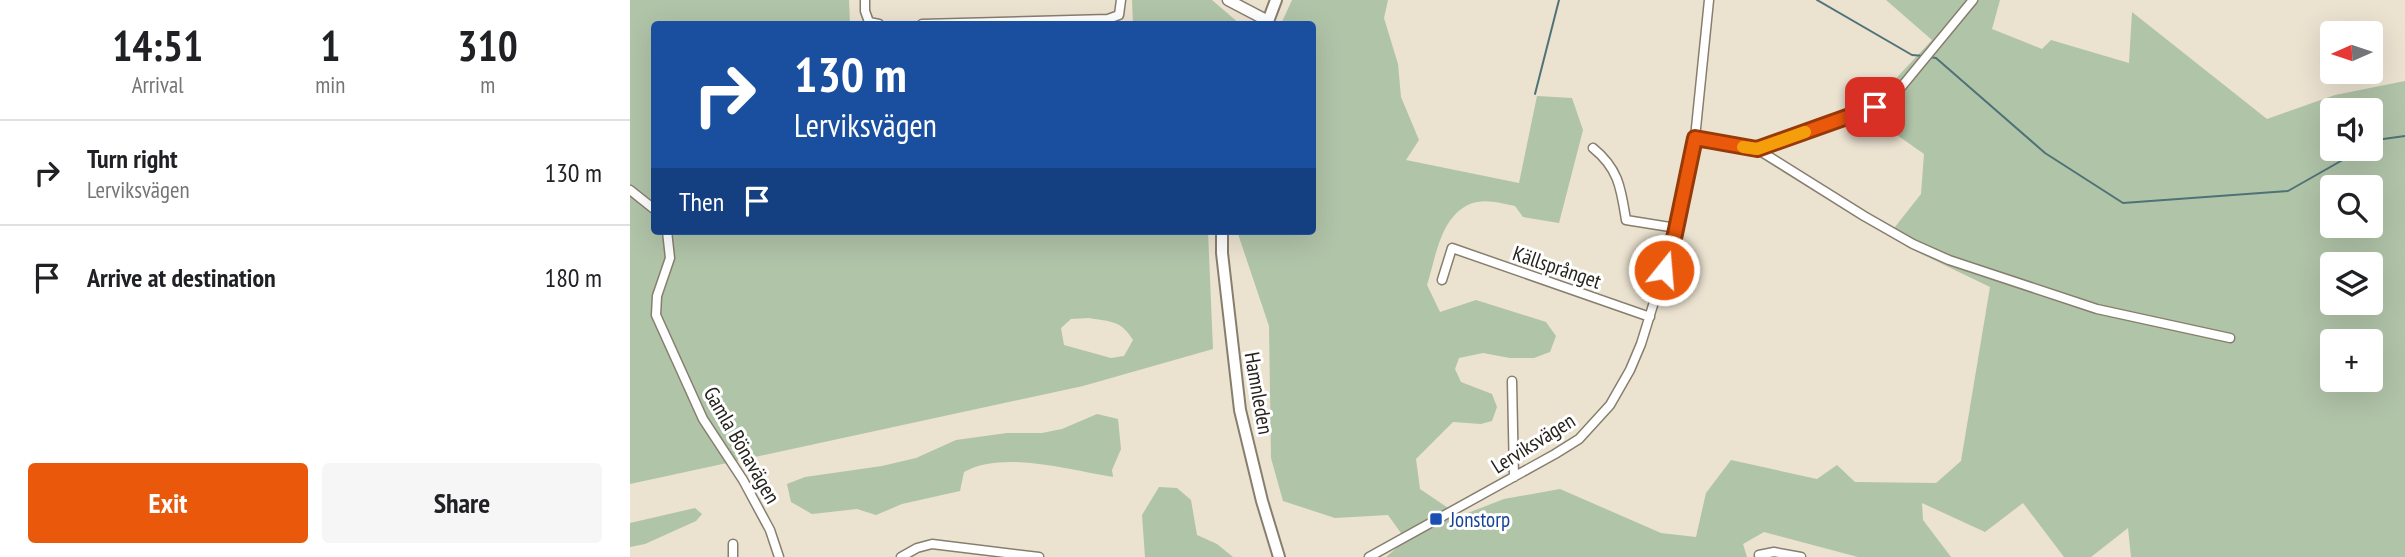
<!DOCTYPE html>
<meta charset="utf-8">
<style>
body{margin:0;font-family:"PT Sans Narrow",sans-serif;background:#f6f6f6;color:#202124;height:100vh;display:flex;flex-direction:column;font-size:26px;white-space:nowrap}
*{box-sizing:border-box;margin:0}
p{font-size:23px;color:#757577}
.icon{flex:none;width:38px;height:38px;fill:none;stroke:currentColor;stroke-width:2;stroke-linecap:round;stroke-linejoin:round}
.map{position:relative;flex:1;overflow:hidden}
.panel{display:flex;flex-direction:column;background:#fff;width:630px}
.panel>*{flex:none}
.top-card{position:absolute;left:21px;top:21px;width:665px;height:214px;border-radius:7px;box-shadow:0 7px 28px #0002;background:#1a4fa0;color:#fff;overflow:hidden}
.needle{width:46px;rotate:267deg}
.buttons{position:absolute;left:1690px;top:21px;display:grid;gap:14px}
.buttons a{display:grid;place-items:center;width:63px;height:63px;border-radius:7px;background:#fff;box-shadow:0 7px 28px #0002;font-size:35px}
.pin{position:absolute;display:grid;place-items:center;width:60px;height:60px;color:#fff;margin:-30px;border-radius:14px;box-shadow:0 4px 10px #0006}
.me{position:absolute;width:77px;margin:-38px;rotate:17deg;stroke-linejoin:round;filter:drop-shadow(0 0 5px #0008)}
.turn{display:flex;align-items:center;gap:24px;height:147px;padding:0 28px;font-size:32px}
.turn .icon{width:91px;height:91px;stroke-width:2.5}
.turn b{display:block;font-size:49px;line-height:60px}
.then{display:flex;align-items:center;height:66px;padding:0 28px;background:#0003;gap:14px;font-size:26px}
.eta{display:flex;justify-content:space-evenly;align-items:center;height:119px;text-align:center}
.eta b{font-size:42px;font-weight:700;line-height:49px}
.primary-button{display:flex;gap:14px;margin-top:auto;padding:14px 28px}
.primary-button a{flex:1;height:80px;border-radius:7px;background:#ea580c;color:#fff;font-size:28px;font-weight:700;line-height:80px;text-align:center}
.primary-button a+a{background:#f6f6f6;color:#202124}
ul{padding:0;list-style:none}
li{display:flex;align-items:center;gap:21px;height:105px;padding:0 28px;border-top:2px solid #e0e0e0}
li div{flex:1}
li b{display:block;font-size:26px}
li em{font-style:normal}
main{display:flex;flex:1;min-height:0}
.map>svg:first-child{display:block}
.green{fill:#b0c4a8;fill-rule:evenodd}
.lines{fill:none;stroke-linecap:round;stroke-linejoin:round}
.stream{stroke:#4f7277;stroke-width:2}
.minor-casing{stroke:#877e6e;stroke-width:11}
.tertiary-casing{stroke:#877e6e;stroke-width:13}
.secondary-casing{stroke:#877e6e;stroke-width:14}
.minor{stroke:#fff;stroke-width:8}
.tertiary{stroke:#fff;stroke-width:10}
.secondary{stroke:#fff;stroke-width:10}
.route-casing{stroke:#983908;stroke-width:18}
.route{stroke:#ea580c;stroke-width:12}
.slow{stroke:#f59e0b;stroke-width:12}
.transit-dot{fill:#1a4fb4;stroke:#fff;stroke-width:2.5}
.labels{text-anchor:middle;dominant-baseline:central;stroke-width:6;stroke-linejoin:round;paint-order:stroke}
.street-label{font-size:21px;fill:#27231c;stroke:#fff}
.transit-label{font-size:21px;fill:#164399;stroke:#fff;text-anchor:start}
</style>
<main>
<section class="panel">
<div class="eta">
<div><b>14:51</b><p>Arrival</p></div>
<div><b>1</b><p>min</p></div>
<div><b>310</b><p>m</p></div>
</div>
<ul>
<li><svg class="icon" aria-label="right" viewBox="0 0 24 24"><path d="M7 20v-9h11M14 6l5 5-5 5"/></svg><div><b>Turn right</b><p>Lerviksvägen</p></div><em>130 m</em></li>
<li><svg class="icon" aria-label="arrive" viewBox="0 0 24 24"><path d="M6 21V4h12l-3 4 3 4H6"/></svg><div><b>Arrive at destination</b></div><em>180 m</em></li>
</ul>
<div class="primary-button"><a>Exit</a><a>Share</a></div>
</section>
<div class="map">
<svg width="1775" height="557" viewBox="0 0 1775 557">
<rect width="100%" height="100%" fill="#ebe2d0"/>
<path class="green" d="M0,0H219L220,24H24V231H578L583,349L453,386L0,484ZM459,318C481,322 491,320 503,340L494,356L481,358L434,345L431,328L441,319Z
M502,0H582L610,24H503Z
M662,0H758L754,18L768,64L771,97L789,140L776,160L889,183L907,96L942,98L953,130L929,223L893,217L885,206C871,203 854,198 840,204C810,217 806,257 797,285L810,312L846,300L916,322L926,336L920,352L904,358H880L853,353L829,358L825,369L831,382L862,394L867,407L862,421L851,424L823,422L786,459L790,489L830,516L874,499L930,489L1031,533L1066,537L1076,493L1101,460L1187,479L1207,465L1225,482L1306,483L1331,461L1360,287L1277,247L1265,227L1291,194L1294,154L1250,123L1241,105L1302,40L1256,0H1370L1362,29L1412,49L1421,40L1499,63L1502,12L1637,119L1705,95L1775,81V557H1501L1498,528L1461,557H1434L1393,503L1355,532L1292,503L1293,520L1321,557H1228L1134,532L1113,544L1117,557H756L776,540L758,515L705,518L653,501L641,458L639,326L607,231H682V24H651ZM1703,110H1741V149H1703ZM1703,187H1741V226H1703ZM1703,264H1741V303H1703ZM1703,341H1741V380H1703Z
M467,414L488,419L491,449L482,470L483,477C439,470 373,450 334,472L330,491L272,504L246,515L227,509L182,514L161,502L157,484L175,477L252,466L286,458L326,440L377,433H412L432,429Z
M529,487L547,488L561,500L567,535L587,544L603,557H515L512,515Z
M65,508L72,514L66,521L15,544L0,547V523Z"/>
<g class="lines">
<path class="stream" d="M1187,0L1282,55L1294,56
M1299,57L1306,58L1415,153L1493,203L1658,191L1732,149
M905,94L929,0
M1741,143L1746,140L1775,136"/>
<defs>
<path id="minor" d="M235,0V11L239,22L249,24
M292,24L478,19L489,15L491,0
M1065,138L1127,149L1234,216L1283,244L1319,260L1467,309L1600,338
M963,148C989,169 991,189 996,220L1046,228
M1127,149L1245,107L1268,91L1343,0
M0,190L24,209
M37,231L40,258L27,296L26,315L73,419L113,480L140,530L149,557
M812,280L822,248L1020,317
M882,381L884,477
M1129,555L1144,552L1171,557
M103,557V544
M271,557L287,548L302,544L409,557
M739,557L925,454L949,439L980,405L1000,370L1011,344L1045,234L1065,138L1079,0"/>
<path id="tertiary" d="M598,0L638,21"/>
<path id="secondary" d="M637,24L646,0
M592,231V253L610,410L632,501L649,557"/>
</defs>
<use href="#minor" class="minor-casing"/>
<use href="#tertiary" class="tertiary-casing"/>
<use href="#secondary" class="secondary-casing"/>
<use href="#minor" class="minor"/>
<use href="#tertiary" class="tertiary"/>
<use href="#secondary" class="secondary"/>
</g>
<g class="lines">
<defs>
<path id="route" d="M1034,270L1045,234L1065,138L1127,149L1245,107"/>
</defs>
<use href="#route" class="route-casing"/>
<use href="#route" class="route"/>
<path class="slow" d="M1113,147L1127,149L1175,132"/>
</g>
<rect class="transit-dot" x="799" y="512" width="14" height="14" rx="3.5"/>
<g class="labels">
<g class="street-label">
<text transform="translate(927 267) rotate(19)">Källsprånget</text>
<text transform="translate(629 393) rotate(80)">Hamnleden</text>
<text transform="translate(903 443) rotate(-32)">Lerviksvägen</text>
<text transform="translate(112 445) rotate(60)">Gamla Bönavägen</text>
</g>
<g class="transit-label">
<text x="820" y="519">Jonstorp</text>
</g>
</g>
</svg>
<div class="buttons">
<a><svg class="needle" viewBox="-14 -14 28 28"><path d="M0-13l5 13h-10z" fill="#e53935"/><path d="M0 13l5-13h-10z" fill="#757577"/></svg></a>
<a><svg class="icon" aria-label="sound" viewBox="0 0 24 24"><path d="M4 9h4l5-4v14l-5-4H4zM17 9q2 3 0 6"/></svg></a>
<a><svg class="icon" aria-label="search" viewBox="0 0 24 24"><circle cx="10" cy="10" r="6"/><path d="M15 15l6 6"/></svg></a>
<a><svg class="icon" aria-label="layers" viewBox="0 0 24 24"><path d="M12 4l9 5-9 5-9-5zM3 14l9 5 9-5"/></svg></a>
<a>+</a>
</div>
<div class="pin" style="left:1245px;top:107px;background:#d93025"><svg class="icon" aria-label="arrive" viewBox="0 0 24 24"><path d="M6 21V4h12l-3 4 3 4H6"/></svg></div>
<svg class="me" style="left:1034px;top:270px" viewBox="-20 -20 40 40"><circle r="17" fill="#ea580c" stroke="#fff" stroke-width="3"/><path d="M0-11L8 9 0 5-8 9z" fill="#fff"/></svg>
<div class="top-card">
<div class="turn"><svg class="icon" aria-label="right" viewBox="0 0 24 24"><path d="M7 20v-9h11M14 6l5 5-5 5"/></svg><div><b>130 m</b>Lerviksvägen</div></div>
<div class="then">Then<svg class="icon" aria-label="arrive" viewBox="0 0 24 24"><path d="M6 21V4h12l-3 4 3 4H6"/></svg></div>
</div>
</div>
</main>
